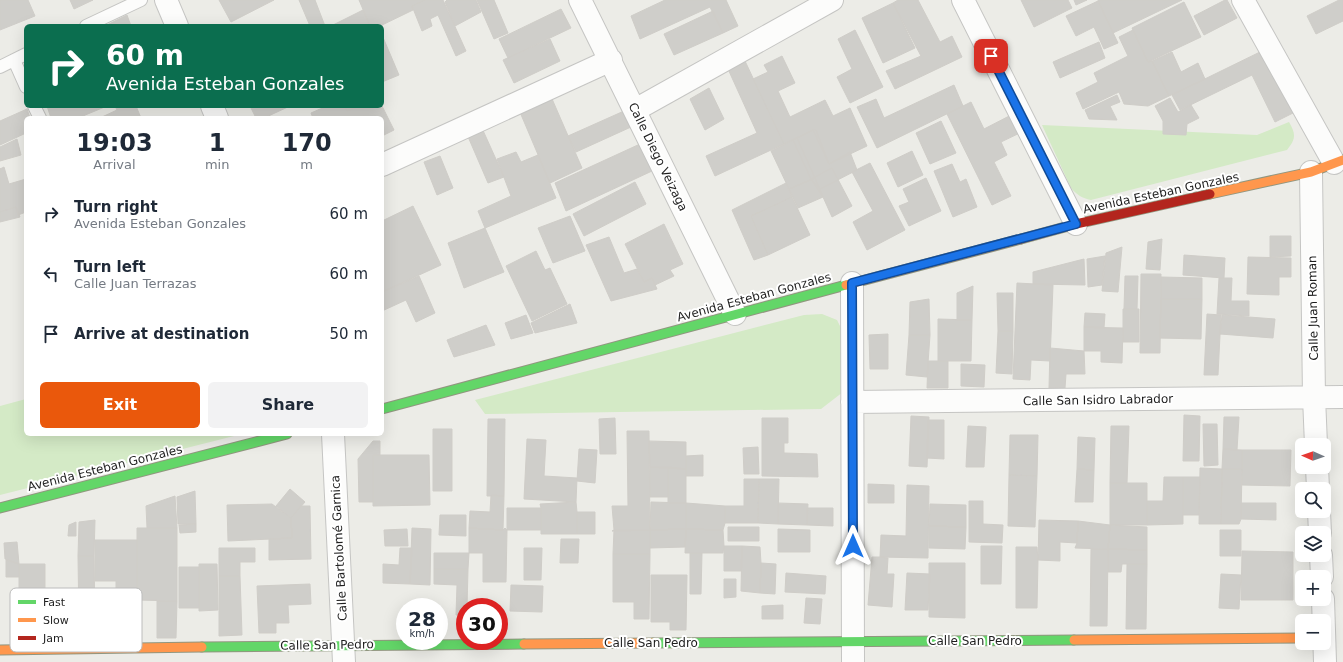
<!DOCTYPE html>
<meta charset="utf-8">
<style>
body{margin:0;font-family:"DejaVu Sans",sans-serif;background:#f2f2f3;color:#1f2937;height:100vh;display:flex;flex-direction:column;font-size:15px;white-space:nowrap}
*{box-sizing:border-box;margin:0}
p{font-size:13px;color:#747a83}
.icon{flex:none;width:22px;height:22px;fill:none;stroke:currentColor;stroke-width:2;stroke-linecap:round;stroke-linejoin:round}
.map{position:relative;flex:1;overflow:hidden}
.drawer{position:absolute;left:24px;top:116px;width:360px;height:320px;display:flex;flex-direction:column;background:#fff;border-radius:6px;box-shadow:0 4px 16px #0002}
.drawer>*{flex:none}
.guide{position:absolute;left:24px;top:24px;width:360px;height:84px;border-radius:6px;box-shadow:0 4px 16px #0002;background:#0b6e4f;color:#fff;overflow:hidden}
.needle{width:26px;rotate:272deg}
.buttons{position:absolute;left:1295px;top:438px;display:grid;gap:8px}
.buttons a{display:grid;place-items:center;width:36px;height:36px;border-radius:6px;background:#fff;box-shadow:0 4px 16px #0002;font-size:20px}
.speed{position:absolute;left:396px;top:598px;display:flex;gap:8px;font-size:20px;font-weight:700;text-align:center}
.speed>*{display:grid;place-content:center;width:52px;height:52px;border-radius:50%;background:#fff;box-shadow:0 4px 16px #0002;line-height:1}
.speed small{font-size:10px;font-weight:400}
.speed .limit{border:6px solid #d22;background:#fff;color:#111}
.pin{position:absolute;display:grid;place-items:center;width:34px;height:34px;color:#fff;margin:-17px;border-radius:8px;box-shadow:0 2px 6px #0006}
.me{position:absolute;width:44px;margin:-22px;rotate:0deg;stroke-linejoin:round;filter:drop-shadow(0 0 3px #0008)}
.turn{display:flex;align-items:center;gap:14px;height:84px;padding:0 16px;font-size:18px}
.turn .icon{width:52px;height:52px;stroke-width:2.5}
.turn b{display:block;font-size:28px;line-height:34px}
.eta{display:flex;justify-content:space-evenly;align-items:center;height:68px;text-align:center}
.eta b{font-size:24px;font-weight:800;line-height:28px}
.action{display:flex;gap:8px;margin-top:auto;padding:8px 16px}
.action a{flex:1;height:46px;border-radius:6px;background:#ea580c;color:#fff;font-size:16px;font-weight:800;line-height:46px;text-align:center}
.action a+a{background:#f2f2f3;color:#1f2937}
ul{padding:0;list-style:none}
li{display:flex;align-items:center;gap:12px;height:60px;padding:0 16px}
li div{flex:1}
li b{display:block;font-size:15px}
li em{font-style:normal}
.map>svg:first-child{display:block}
.grass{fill:#d4eac6}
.building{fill:#cfceca;stroke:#cfcdc8}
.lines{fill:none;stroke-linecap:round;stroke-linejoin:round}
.lane-casing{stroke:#c5c5c3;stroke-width:14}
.street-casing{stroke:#c5c5c3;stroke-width:24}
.fast-casing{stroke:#91967f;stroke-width:11}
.slow-casing{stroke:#91967f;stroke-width:11}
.jam-casing{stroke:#91967f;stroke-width:11}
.lane{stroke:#fcfcfb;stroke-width:12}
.street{stroke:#fcfcfb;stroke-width:22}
.fast{stroke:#63d668;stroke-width:9}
.slow{stroke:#ff974d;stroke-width:9}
.jam{stroke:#b3261e;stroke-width:9}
.route-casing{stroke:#114b97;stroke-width:10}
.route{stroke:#1a73e8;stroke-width:7}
.labels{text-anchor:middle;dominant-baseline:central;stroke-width:4;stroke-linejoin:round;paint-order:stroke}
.street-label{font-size:12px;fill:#1e1e1e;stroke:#fff}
.key{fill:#fff;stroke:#bcbcbc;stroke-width:1}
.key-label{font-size:11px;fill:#1e1e1e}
</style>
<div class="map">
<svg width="1343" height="662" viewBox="0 0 1343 662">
<rect width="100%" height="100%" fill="#ecece7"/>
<path class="grass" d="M1289,122C1296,134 1296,139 1287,150L1091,200C1082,198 1077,195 1071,188L1042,125L1257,135Z
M822,314L837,320L842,330L843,392L821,409L485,414L475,400L804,315Z
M26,399V434H242L0,495V406Z"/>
<path class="building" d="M0,0H28L35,16L0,30Z
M70,0H93L74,9Z
M219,0H274L231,22Z
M299,0H315L325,26H310Z
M359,0H425L412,6L413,10L380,26H370Z
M425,0H443L466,51L456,56L438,15L430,19L432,26L422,31L412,6Z
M447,0H476L481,12L455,26L445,2Z
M477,0H494L508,33L494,39Z
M665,0H726L738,26L723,33L710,7L640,39L631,16Z
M898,0H918L940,42L952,36L962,57L895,89L886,71L921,56L893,3Z
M1021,0H1068L1072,8L1034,27Z
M1074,0H1087L1076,5Z
M1098,0H1182L1113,33Z
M1225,0H1227L1237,18L1204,35L1194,16Z
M1339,0H1343V21L1316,34L1307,16Z
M1098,1L1118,43L1104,49L1094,27L1076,36L1066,16Z
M1184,2L1201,37L1148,62L1132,28Z
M893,3L915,48L883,63L862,18Z
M561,9L571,28L508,58L499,39Z
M363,10L370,26H331Z
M713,11L723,33L674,55L664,34Z
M127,15L131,26H105Z
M855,30L883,87L850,103L837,77L852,69L838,39Z
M1133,30L1148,62L1152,61L1169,96L1148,106L1124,104L1119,92L1083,109L1076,93L1098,82L1094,73L1128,56L1119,37Z
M382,35L399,75L382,82Z
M550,39L560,61L514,83L503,60Z
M1099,42L1105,58L1060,78L1053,62Z
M1262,51L1293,113L1275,122L1252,75L1180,110L1172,95Z
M1172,52L1181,72L1198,63L1205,79L1169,96L1152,61Z
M782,56L795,83L778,91L790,117L825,100L833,116L850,108L867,146L829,164L813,130L784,144L753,79L768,72L764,65Z
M745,61L784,144L715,176L706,156L757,133L728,69Z
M546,85L582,168L550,183L514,98Z
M954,85L963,106L877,148L857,107L876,99L884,118Z
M709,88L724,119L705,130L690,99Z
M1117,95L1120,102L1110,106L1117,120L1089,119L1085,110Z
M1170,98L1178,112L1191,105L1199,118L1187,124L1186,135L1163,134V121L1155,106Z
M971,102L984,129L1017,112L1026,130L1001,142L1007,155L994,162L1011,196L992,205L947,114Z
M47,106H107L78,118H51Z
M115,106H136L141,118H102V117L117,110Z
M250,106H290L264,118H256Z
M327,106H382L394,130L382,136V118H364V116L360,118H313L311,113Z
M345,106H360L347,111Z
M27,109L30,118H26V133L0,145V121Z
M624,111L631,127L576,152L568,136Z
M941,121L956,153L930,164L916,133Z
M481,126L504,177L488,183L466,132Z
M813,130H816L829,164L850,152L857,170L820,189L811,179L793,140Z
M797,138L815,178L789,189L771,151Z
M17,139L21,155L0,161V147Z
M640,144L652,171L566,211L555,183Z
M912,151L923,175L898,187L887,163Z
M516,152L521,162L538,155L556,198L485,228L478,211L511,196L497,159Z
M440,156L453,188L437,195L424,162Z
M870,163L905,230L867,250L853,222L873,211L852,172Z
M952,164L960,182L966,179L977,207L953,217L934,171Z
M4,167L9,184L26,179V196H25L26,212L18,215L16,207L0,212V168V169Z
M832,168L852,206L832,217L823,197L811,179Z
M815,178L823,197L798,208L789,189Z
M926,178L941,211L909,226L899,206L909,202L903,189Z
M635,182L646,204L584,236L573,214Z
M786,183L792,197L751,216L768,255L754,260L732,210Z
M792,197L810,235L768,255L751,216Z
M413,206L441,265L382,292V221Z
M16,207L20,217L0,222V212Z
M570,216L585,251L553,263L538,228Z
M664,224L683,264L670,270L674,276L655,285L652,278L644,282L625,244Z
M485,228L504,272L464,288L448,243Z
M1270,236H1291V256L1270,257Z
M609,237L624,273L637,269L644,282L652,278L657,289L611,301L586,245Z
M1162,239L1160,270L1146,269L1148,242Z
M1122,247L1118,292L1102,291L1106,253Z
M536,251L545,270L550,268L567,304L532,321L506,266Z
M1184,255L1225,258L1224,278L1183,275Z
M1105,256L1102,285L1088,287L1087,259Z
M1248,257L1291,258V277H1279V295L1247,294Z
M1084,259L1085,285L1033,284V272Z
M1141,274H1161L1160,353H1140Z
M419,276L435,313L416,322L406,300L382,311V292Z
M1125,276H1138L1137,309H1124Z
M1161,277L1202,278V299H1161Z
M1219,278H1232L1231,301H1249V316L1217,314Z
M1017,283L1053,285L1050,361L1031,360L1030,380L1013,379Z
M973,286L972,320H957V293Z
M997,293H1013V331H998Z
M929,299L930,335H909L910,302Z
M1161,299H1202L1201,339L1160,338Z
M570,304L577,323L535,333L531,323Z
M1123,309H1139V342H1123Z
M1085,313L1105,314L1104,328L1084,327Z
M1207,314L1221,315L1218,375H1204Z
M526,315L533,333L511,339L505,323Z
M1222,315L1275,319L1273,338L1220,334Z
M938,319L972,320L971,361H938Z
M486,325L495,345L454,357L447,340Z
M1084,327L1123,328L1122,363L1101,362V351H1084Z
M998,331H1013L1012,374L996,373Z
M888,334V369H870L869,335Z
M909,335H930L927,377L906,375Z
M1050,348L1084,351L1085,374H1066L1065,388H1049Z
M928,361H948V388H927Z
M961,364L985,365L984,387L961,386Z
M1184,415L1200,416L1199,461H1183Z
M911,416L929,417L927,467L909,466Z
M1224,417H1239L1237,450L1223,449Z
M615,418L616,454H600L599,419Z
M762,418H788V443H784V453L817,454L818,477L762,476Z
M488,419H505L504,496H487Z
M928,420H944V459L927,458Z
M1203,424H1217L1218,465L1204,466Z
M968,426L986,427L984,467H966Z
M1111,426H1129L1127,483H1110Z
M433,429H452V491H433Z
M627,431H649L650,530L612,531L614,530L612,506H628Z
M1010,435H1038L1037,476L1009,475Z
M1078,437L1095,438L1094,470L1077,469Z
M527,439L546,440L544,476L577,478L576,502L524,499Z
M373,441H380V455H373V502H359L358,459Z
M649,441L686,442V469L650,467Z
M758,447L759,474H744L743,448Z
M579,449L597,450L595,483L577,481Z
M1223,449L1242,450V469H1222Z
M1242,450H1291L1290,486L1242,485Z
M373,455H429L430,505L373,506Z
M703,455V476H686V456Z
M650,467H668V497H650Z
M668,467L686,469V503H668Z
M1200,468L1222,469L1221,524H1199Z
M1077,469L1094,470L1093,502H1075Z
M1222,469H1242L1241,519L1239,524H1221Z
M1009,475L1037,476L1035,527L1008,526Z
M1164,477H1183V524L1147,525V501H1163Z
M1183,477H1200L1199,515H1183Z
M744,479H759L758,523H725V506H744Z
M759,479H779L778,524L758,523Z
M1110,483H1147V525H1110Z
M868,484L894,485V503H868Z
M907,485L929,486L928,558L880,557L881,535L906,536Z
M290,489L305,502L291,518L276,506Z
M195,491L196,524H178L177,497Z
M491,495L504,496L503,530L469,528L470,511L490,512Z
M175,496L177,528H147L146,506Z
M969,501H983V524L1003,525L1002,543L969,542Z
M576,502L577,512V534H541V508L540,504Z
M651,502L686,503V529L650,530Z
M686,503L725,506V523L723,530L686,529Z
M778,503L808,504L807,525L778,524Z
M1241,503H1276V520L1241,519Z
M272,504L291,518L292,538L228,541L227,505Z
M930,504L966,505V527L929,526Z
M300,506H310L311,559L269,560V539L292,538L291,518Z
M507,508H541V530H507Z
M807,508H833V526L807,525Z
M577,512H595V534H577Z
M440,515H466V536L439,535Z
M95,520L94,556H78L79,522Z
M1039,520L1078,521L1077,543L1060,542V561L1038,560Z
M1078,521L1110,525L1108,549L1075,548L1077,543Z
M76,522V536H68L69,525Z
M196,524V532L180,533L179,525Z
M1110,525L1147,527V550L1108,549Z
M929,526L966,527L965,549L929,548Z
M728,527H759V541H728Z
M137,528H177V601L137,600Z
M412,528L431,529L430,585L410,584Z
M469,528L503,530L505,528L507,530L506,582H483V553H469Z
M407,529L408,546H385L384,530Z
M686,529L723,530L724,546L723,553H685Z
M686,529L685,547L650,548V530Z
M778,529L810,530V552H778Z
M614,530H650V554H613Z
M1220,530H1241V556H1220Z
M561,539H579L578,563H560Z
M95,540H137V600L116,601V581H95Z
M17,542L19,564L5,559L4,543Z
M724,546H742L741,571H724Z
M742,546L760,547L761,563L760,593L741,591Z
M981,546H1002L1001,584H981Z
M1016,547H1037L1038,560L1037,608H1016Z
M219,548H255V562H240V576H219Z
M400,548H412L410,584L383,583V564L399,565Z
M524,548H542L541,580H524Z
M1091,549H1108L1107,626H1090Z
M1108,549L1147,550V564H1122L1121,572H1108Z
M1242,551L1293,552V600H1241Z
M434,553H469L468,569H434Z
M690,553H702L701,594H690Z
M613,554H650L649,619H634V602H613Z
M78,556H94L95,623L79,624Z
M872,557H880L888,558L887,574H894L892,607L868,605Z
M6,560L19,564V577H6Z
M761,563L776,564L775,594L760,593Z
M929,563H965V618L929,617Z
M19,564H45V625H19Z
M199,564H217L218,610L199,611Z
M1127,564H1147L1146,629H1126Z
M179,567H199V608H179Z
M434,569H468L467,607H465V615H456L457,585L434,584Z
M786,573L826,576L825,594L785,592Z
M907,573L930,574L928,610H905Z
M1221,574L1241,575L1239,609L1219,608Z
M651,575H687L686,630H670V622H651Z
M219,576H240L242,635L219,636Z
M724,579H736V597L724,598Z
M310,584L311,604L288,605L289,623H276V633H259L257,586Z
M511,585L543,586L542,612L510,611Z
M806,598L822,599L820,624L804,623Z
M157,601H177L176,638H157Z
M783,605V619H762V606Z"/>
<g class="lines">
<defs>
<path id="lane" d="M86,26L141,0
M14,60L26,87
M0,67L26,54
M34,106L40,118"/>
<path id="street" d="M166,0L177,26
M580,0L735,314
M963,0L1076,224
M1243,0L1334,163
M212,106L217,118
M635,110L832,0
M382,165L611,60
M1311,172L1314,397L1316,445
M852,283L853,662
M852,402L1343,397
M333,434L344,662
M1317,467L1318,489
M1319,511L1320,533
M1321,555L1322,577
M1323,599L1325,662"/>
<path id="fast" d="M382,409L846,285
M0,508L287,434
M653,643L1074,640
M202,647L524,644"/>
<path id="slow" d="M1210,194L1311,172L1343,160
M846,285L1021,239
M1074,640L1302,638
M524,644L653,643
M0,650L202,647"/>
<path id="jam" d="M1021,239L1076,224L1210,194"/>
</defs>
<use href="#lane" class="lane-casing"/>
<use href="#street" class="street-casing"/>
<use href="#fast" class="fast-casing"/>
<use href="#slow" class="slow-casing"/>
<use href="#jam" class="jam-casing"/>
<use href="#lane" class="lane"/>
<use href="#street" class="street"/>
<use href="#fast" class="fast"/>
<use href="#slow" class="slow"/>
<use href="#jam" class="jam"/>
</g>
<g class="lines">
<defs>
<path id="route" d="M853,546L852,283L1076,224L991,56"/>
</defs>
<use href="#route" class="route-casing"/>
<use href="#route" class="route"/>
</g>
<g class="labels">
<g class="street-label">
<text transform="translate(658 157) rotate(64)">Calle Diego Veizaga</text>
<text transform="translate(1161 193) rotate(-12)">Avenida Esteban Gonzales</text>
<text transform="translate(754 297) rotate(-15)">Avenida Esteban Gonzales</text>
<text transform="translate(1313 308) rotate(-91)">Calle Juan Roman</text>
<text transform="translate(1098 400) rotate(-1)">Calle San Isidro Labrador</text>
<text transform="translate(105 468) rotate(-14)">Avenida Esteban Gonzales</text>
<text transform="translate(339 548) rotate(-93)">Calle Bartolomé Garnica</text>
<text x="975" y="641">Calle San Pedro</text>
<text x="651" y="643">Calle San Pedro</text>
<text transform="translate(327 645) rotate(-1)">Calle San Pedro</text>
</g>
</g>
<rect x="10" y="588" width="132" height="64" rx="6" class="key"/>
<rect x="18" y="600" width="18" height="4" fill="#63d668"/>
<rect x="18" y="618" width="18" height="4" fill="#ff974d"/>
<rect x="18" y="636" width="18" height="4" fill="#b3261e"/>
<g class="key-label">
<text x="43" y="606">Fast</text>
<text x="43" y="624">Slow</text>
<text x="43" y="642">Jam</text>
</g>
</svg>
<div class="buttons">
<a><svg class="needle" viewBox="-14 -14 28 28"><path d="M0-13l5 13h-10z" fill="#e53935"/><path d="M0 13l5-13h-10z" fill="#747a83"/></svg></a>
<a><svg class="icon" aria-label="search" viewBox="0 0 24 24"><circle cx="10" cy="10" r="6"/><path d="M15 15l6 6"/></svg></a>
<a><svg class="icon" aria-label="layers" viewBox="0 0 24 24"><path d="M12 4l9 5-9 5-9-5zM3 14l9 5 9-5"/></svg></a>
<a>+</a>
<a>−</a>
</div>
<div class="speed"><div>28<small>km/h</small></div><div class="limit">30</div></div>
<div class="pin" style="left:991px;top:56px;background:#d93025"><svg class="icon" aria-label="arrive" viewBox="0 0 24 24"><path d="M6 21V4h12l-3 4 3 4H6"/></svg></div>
<svg class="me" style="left:853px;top:546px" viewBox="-20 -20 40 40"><path d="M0-17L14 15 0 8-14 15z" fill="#1a73e8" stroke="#fff" stroke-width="4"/></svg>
<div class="guide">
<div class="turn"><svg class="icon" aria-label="right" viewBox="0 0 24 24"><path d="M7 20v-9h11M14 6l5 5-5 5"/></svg><div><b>60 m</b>Avenida Esteban Gonzales</div></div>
</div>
<section class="drawer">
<div class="eta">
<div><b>19:03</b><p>Arrival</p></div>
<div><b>1</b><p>min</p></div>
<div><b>170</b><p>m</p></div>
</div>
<ul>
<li><svg class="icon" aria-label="right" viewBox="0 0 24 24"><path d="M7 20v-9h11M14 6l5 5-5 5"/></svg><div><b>Turn right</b><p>Avenida Esteban Gonzales</p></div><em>60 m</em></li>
<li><svg class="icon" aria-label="left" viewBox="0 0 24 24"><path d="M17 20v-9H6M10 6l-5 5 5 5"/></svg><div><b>Turn left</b><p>Calle Juan Terrazas</p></div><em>60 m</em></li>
<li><svg class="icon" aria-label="arrive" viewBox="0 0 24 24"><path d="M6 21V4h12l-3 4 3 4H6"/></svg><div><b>Arrive at destination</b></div><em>50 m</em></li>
</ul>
<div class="action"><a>Exit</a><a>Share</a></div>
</section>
</div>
